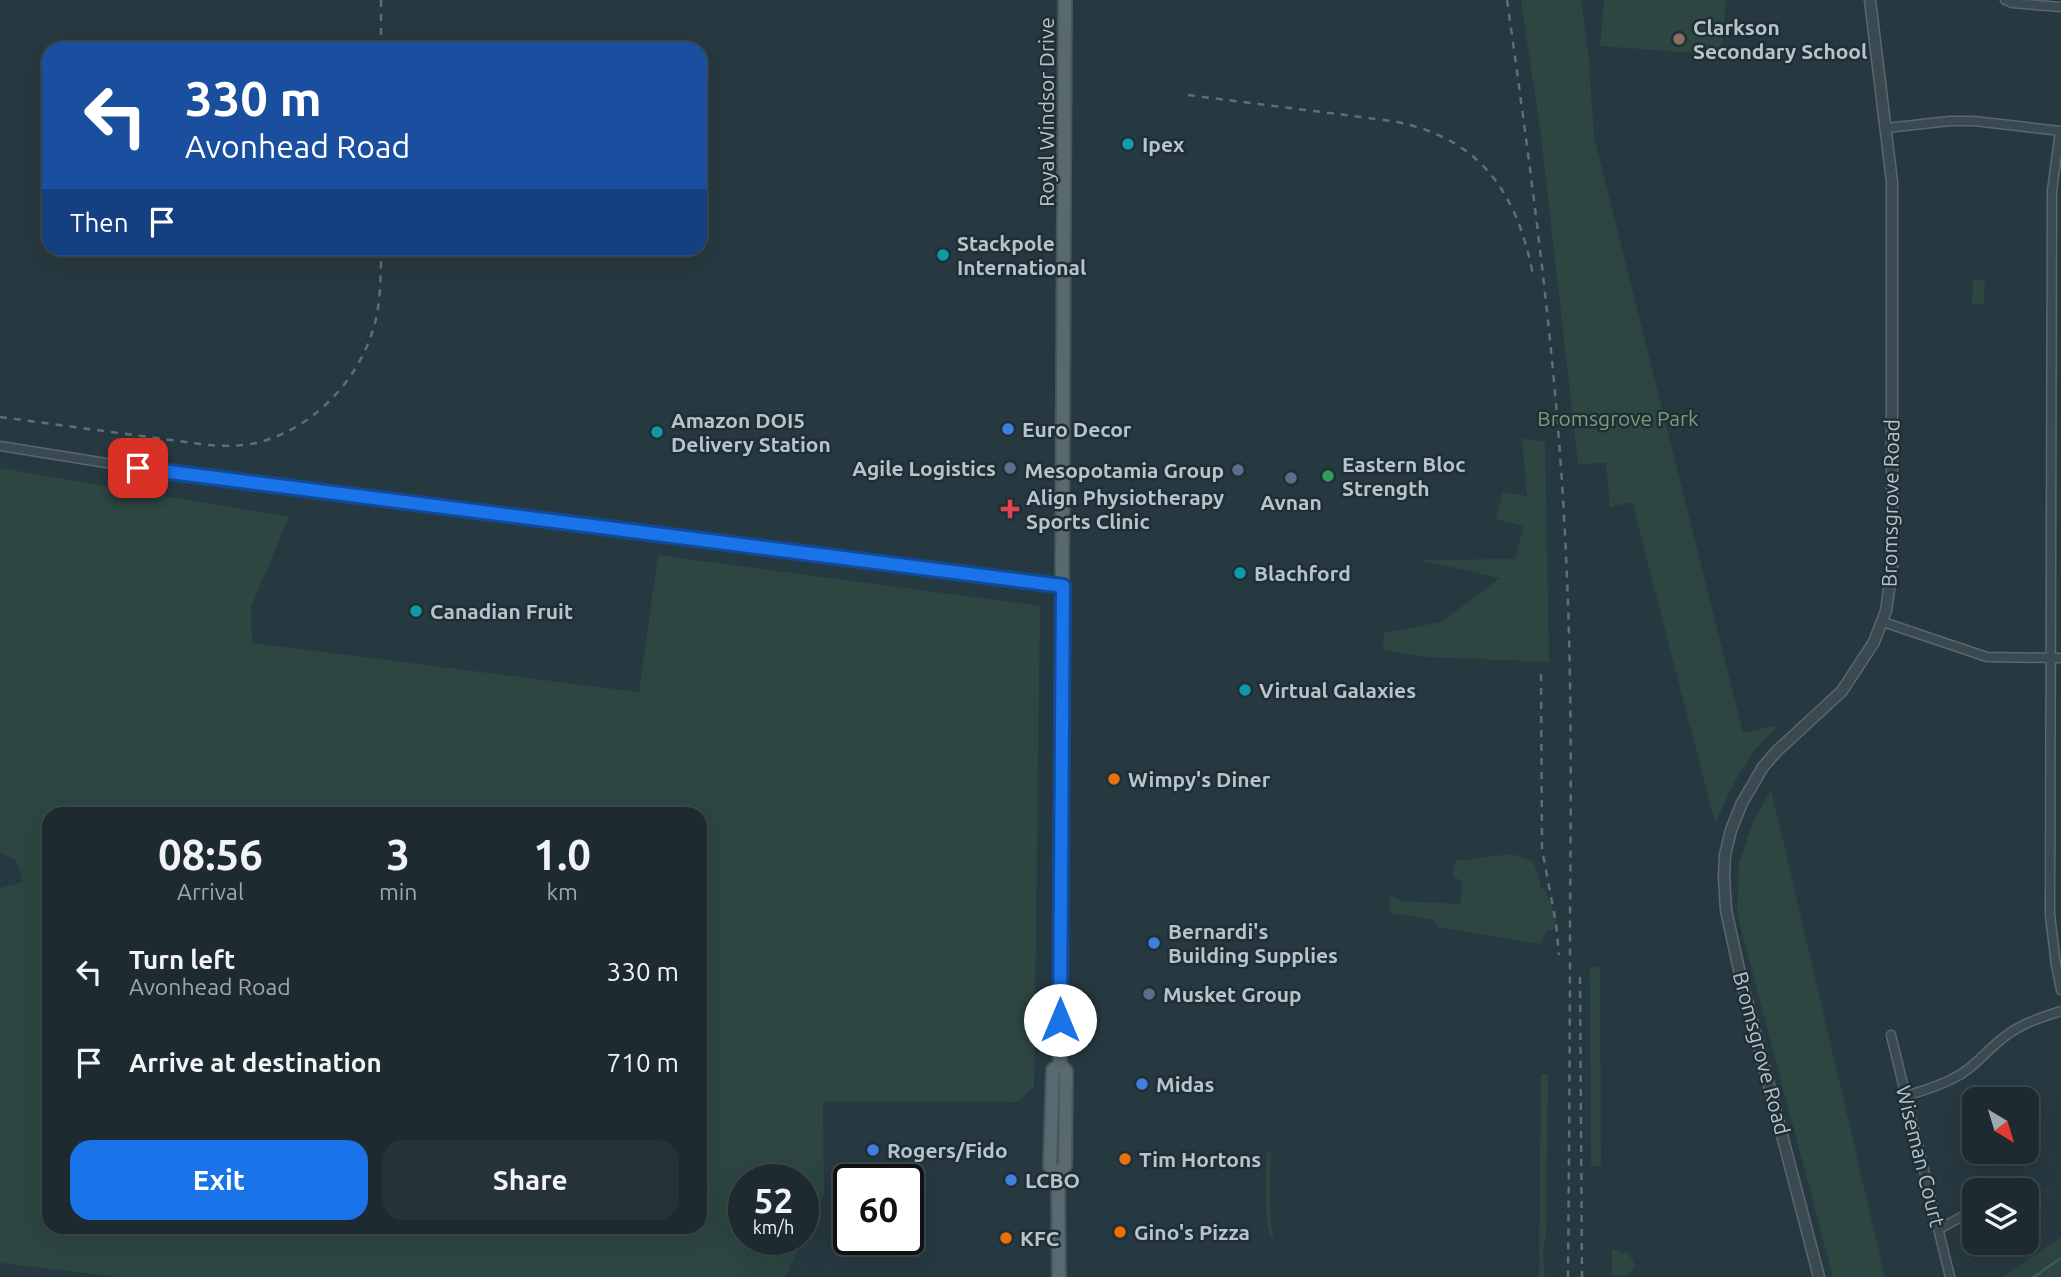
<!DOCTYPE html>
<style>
body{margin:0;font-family:Ubuntu,sans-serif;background:#253338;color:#f1f3f6;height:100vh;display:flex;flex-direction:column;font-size:26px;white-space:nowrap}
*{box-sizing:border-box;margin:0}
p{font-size:23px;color:#a0a7ab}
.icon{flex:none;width:38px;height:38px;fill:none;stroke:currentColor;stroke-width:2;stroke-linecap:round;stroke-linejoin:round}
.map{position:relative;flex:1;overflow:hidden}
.details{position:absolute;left:42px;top:807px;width:665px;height:427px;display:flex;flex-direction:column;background:#1d2b30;border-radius:21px;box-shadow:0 7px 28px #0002,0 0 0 2px #3b474c}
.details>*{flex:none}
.banner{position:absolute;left:42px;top:42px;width:665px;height:214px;border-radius:21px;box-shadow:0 7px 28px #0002,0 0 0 2px #3b474c;background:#1a4fa0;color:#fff;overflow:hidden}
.needle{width:46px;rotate:142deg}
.controls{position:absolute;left:1962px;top:1087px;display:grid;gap:14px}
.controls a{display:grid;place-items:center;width:77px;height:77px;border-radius:14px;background:#1d2b30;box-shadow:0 7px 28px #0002,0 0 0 2px #3b474c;font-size:35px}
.speed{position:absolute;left:728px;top:1164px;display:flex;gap:14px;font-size:35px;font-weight:700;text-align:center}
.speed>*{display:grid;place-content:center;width:91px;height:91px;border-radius:50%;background:#1d2b30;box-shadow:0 7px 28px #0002,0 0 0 2px #3b474c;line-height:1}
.speed small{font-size:18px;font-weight:400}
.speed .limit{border:4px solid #111;border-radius:10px;background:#fff;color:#111}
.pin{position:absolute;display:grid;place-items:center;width:60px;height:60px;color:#fff;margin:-30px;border-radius:14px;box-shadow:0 4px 10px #0006}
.me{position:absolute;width:77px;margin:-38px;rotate:0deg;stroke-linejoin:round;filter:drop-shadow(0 0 5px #0008)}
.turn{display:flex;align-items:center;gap:24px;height:147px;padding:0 28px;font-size:32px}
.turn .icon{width:91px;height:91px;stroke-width:2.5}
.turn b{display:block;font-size:49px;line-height:60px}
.then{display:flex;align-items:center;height:66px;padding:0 28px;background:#0003;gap:14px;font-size:26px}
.eta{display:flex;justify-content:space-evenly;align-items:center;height:119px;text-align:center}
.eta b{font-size:42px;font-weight:700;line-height:49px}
.action{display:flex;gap:14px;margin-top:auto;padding:14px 28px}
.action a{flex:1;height:80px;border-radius:21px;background:#1a73e8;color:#fff;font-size:28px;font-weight:700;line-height:80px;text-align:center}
.action a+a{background:#253338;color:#f1f3f6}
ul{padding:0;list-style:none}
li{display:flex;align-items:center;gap:21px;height:91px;padding:0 28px}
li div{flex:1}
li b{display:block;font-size:26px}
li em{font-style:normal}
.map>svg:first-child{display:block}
.green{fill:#2d4641;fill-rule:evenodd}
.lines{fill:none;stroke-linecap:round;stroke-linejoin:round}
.stream{stroke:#3c5966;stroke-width:2.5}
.minor-casing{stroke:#59676e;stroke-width:11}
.tertiary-casing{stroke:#59676e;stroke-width:13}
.primary-casing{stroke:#48565d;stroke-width:16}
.minor{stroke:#3b4950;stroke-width:8}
.tertiary{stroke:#3b4950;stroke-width:10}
.primary{stroke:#596970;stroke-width:12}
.rail{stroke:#5d6f77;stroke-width:2.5;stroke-dasharray:7 7;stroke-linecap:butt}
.route-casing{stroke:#114b97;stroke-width:18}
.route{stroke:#1a73e8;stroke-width:12}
.education-dot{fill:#8d6e63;stroke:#202f36;stroke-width:2.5}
.culture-dot{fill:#0f9aa8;stroke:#202f36;stroke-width:2.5}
.shop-dot{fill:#3f7fe0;stroke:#202f36;stroke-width:2.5}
.service-dot{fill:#5c6f8a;stroke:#202f36;stroke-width:2.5}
.leisure-dot{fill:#2e9e5b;stroke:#202f36;stroke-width:2.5}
.health-dot{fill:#e0444e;stroke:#202f36;stroke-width:2.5}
.food-dot{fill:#e8710a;stroke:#202f36;stroke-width:2.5}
.labels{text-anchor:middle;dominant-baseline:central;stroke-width:5;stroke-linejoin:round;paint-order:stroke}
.poi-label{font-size:21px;font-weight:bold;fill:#b8c4cb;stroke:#202f36;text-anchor:start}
.street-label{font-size:21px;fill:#b8c4cb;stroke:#202f36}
.park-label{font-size:21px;fill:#789f77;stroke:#202f36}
</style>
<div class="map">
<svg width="2061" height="1277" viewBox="0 0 2061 1277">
<rect width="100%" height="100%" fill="#273940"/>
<path class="green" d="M1521,0H1581L1589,60L1594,137L1743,733L1779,725L1754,751L1734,783L1715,823L1632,502L1610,507L1606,463L1578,464L1541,136Z
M1604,0H1726L1721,55L1600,46Z
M1973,280H1985L1984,304H1972Z
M1522,438L1545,442L1549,662L1427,657L1383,650L1384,633L1441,622L1500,578L1419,560L1515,559L1523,526L1496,519L1503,492L1527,496Z
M0,468L289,517L251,607L252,643L639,692L658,555L1040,606L1034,1087L1017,1102L823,1101L824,1195L803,1239V1180H744V1239H803L785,1277H119L0,1263V888L23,882L16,860L0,853ZM49,814H700V1227H49Z
M1771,789L1885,1277H1833L1737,914L1739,864L1752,825Z
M1511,854L1532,860L1539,875L1540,888L1545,890L1556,918L1555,929L1546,931L1541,944L1438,927L1434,920L1389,913L1390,894L1401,901L1460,904L1463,882L1453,876L1455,861Z
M1590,967H1600L1601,1166H1591Z
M1541,1074H1548L1546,1233L1543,1253L1545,1277H1539Z
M1271,1151C1271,1182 1267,1215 1275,1245C1263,1232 1266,1174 1266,1154Z
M2061,1237V1277H2002Z
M1612,1250H1618L1623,1253L1627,1251L1635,1265C1627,1277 1626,1276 1612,1275Z"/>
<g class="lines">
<path class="stream" d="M2034,1277L2061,1258"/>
<defs>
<path id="minor" d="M2005,0L2012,3L2061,7
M1886,128L1950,121H1974L2061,131
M2060,131L2052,191L2050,915L2056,965L2061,990
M0,446L162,472L1063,586
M1883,622L1987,657L2061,658
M1891,1035L1950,1277
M1906,1096C1921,1091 1937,1087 1952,1079C1974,1069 1987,1049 2007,1035C2023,1023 2042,1017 2061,1011
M2005,1190L2010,1185
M1939,1229L1974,1210"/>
<path id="tertiary" d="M1819,1277L1740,974L1726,910L1724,877L1725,855L1731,830L1742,803L1763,767L1777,751L1842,691L1874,642L1886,611L1892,568V182L1870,0"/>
<path id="primary" d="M1058,1175L1050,1166L1053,1070L1060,1065
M1059,1277L1058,1175L1065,1166L1066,1071L1060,1065V978L1065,0"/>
</defs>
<use href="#minor" class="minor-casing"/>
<use href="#tertiary" class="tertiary-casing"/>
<use href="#primary" class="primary-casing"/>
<use href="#minor" class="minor"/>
<use href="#tertiary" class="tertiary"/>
<use href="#primary" class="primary"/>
<path class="rail" d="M1507,0C1533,185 1558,370 1566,556C1572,676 1571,797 1570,917C1570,1037 1569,1157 1568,1277
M381,49V0
M1188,95L1392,121C1480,137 1517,192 1533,275
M0,417L208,445C222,446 237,446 251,444C307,433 354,387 372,333C381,307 381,276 381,248
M1541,674L1542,849L1556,923L1559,955
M1580,977L1582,1277"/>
</g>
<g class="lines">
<defs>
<path id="route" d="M138,468L1063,586L1060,1020"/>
</defs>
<use href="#route" class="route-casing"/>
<use href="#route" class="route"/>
</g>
<circle class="education-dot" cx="1679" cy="39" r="7"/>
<g class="culture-dot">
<circle cx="1128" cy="144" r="7"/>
<circle cx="943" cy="255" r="7"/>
<circle cx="657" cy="432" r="7"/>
<circle cx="1240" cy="573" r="7"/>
<circle cx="416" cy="611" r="7"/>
<circle cx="1245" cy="690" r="7"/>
</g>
<g class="shop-dot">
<circle cx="1008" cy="429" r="7"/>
<circle cx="1154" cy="943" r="7"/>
<circle cx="1142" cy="1084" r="7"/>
<circle cx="873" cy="1150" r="7"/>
<circle cx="1011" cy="1180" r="7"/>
</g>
<g class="service-dot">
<circle cx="1010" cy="468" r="7"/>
<circle cx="1238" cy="470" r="7"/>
<circle cx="1291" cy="478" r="7"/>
<circle cx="1149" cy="994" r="7"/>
</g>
<circle class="leisure-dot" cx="1328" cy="476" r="7"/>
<path class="health-dot" d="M1006.5 498.5h7v7h7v7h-7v7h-7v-7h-7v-7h7z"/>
<g class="food-dot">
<circle cx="1114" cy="779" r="7"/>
<circle cx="1125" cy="1159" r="7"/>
<circle cx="1120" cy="1232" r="7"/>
<circle cx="1006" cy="1238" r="7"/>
</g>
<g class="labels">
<g class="poi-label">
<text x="1693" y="27">Clarkson<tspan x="1693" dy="24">Secondary School</tspan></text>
<text x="1142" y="144">Ipex</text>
<text x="957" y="243">Stackpole<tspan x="957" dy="24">International</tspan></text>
<text x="671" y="420">Amazon DOI5<tspan x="671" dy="24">Delivery Station</tspan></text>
<text x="1022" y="429">Euro Decor</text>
<text x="1342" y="464">Eastern Bloc<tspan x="1342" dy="24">Strength</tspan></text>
<text x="996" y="468" text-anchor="end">Agile Logistics</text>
<text x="1224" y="470" text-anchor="end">Mesopotamia Group</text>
<text x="1026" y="497">Align Physiotherapy<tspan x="1026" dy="24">Sports Clinic</tspan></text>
<text x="1291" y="502" text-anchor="middle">Avnan</text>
<text x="1254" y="573">Blachford</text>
<text x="430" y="611">Canadian Fruit</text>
<text x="1259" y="690">Virtual Galaxies</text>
<text x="1128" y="779">Wimpy's Diner</text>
<text x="1168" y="931">Bernardi's<tspan x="1168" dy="24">Building Supplies</tspan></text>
<text x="1163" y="994">Musket Group</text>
<text x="1156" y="1084">Midas</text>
<text x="887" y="1150">Rogers/Fido</text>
<text x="1139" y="1159">Tim Hortons</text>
<text x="1025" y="1180">LCBO</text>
<text x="1134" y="1232">Gino's Pizza</text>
<text x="1020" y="1238">KFC</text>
</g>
<g class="street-label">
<text transform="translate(1046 112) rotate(-90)">Royal Windsor Drive</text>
<text transform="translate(1890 503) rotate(-89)">Bromsgrove Road</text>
<text transform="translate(1762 1053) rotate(75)">Bromsgrove Road</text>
<text transform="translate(1921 1156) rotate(76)">Wiseman Court</text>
</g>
<g class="park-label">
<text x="1618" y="418">Bromsgrove Park</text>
</g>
</g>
</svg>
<div class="controls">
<a><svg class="needle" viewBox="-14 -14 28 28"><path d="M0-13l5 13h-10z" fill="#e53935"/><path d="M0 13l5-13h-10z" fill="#a0a7ab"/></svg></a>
<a><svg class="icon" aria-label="layers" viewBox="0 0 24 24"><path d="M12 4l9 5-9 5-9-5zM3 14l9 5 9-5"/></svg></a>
</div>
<div class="speed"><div>52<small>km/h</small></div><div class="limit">60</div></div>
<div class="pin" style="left:138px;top:468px;background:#d93025"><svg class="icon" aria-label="arrive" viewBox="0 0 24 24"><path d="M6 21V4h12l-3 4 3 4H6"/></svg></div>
<svg class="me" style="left:1060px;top:1020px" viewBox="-20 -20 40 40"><circle r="19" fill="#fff"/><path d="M0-13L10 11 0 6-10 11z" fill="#1a73e8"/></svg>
<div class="banner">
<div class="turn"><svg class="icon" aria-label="left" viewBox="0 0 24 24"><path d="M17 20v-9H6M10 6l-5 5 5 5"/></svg><div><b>330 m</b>Avonhead Road</div></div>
<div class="then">Then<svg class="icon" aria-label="arrive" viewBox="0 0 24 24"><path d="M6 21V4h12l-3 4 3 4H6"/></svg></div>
</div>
<section class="details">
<div class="eta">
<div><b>08:56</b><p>Arrival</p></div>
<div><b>3</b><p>min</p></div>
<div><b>1.0</b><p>km</p></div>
</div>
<ul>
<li><svg class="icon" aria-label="left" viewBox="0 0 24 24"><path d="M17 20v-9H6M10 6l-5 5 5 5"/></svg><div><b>Turn left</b><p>Avonhead Road</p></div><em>330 m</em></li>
<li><svg class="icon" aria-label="arrive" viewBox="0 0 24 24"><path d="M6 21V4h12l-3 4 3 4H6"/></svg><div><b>Arrive at destination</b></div><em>710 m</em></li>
</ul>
<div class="action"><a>Exit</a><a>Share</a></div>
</section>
</div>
